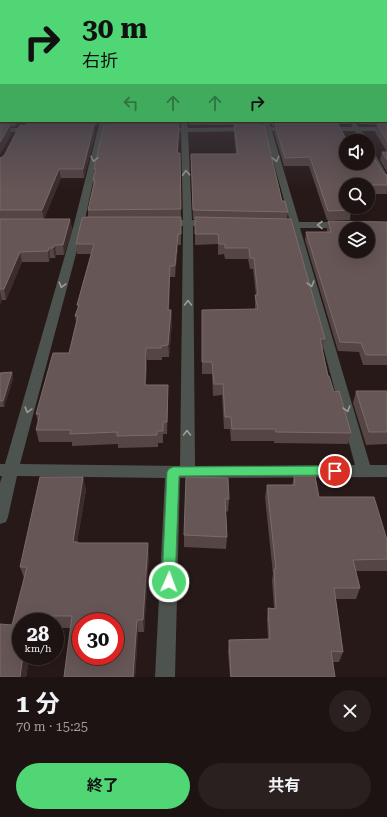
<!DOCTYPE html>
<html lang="ja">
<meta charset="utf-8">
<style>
body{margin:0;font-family:"Roboto Serif","Noto Sans JP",serif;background:#2a2020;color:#f1f3f6;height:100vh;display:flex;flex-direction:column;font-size:15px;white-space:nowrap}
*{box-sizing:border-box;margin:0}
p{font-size:13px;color:#a09e9f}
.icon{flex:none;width:22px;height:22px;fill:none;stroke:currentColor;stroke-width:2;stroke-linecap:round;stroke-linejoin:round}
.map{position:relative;height:677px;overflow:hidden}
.details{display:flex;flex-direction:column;background:#1d1312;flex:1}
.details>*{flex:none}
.banner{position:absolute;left:0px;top:0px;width:387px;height:122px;box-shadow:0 4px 16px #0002,0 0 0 1px #3b3232;background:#50d674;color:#111;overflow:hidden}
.buttons{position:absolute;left:339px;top:134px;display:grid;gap:8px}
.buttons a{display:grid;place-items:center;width:36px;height:36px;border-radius:50%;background:#1d1312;box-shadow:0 4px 16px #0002,0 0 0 1px #3b3232;font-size:20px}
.speed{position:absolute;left:12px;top:613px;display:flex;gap:8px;font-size:20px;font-weight:700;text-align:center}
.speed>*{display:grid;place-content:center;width:52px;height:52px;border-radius:50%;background:#1d1312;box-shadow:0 4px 16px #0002,0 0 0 1px #3b3232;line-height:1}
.speed small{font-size:10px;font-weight:400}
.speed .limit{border:6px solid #d22;background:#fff;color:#111}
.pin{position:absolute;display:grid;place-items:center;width:34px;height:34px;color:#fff;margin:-17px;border:2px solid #fff;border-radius:50%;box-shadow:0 1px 4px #0007}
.me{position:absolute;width:44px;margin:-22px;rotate:2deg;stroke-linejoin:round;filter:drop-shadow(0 0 3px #0008)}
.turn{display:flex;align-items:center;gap:14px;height:84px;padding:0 16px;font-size:18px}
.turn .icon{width:52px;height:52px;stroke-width:2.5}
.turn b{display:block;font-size:28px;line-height:34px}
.lanes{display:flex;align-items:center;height:38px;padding:0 16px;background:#0003;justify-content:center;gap:20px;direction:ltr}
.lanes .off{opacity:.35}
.round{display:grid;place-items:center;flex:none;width:42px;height:42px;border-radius:21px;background:#2a2020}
.summary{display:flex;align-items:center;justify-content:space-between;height:68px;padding:0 16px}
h1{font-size:24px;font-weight:700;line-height:30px}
.action{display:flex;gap:8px;margin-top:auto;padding:8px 16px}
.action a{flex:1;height:46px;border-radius:24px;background:#50d674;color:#111;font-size:16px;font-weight:700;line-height:46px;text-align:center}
.action a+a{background:#2a2020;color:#f1f3f6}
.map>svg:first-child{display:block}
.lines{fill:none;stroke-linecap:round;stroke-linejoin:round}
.minor{fill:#4d534e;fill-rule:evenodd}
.wall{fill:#554544}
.shaded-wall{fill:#3c2c2b}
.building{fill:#665655;stroke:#7b6c6b;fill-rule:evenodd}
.oneway{stroke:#9e9b98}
.route{fill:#50d674;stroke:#348b4b}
</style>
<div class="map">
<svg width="387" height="677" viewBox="0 0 387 677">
<rect width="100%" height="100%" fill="#271918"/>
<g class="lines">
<path class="minor" d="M100,121H106L84,224L20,464L180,466L183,226H166L161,223L166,220H183L181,132H163L159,130L163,128H181V121H187L188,128L264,127L263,121H269L271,127H291L295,129L291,131H272L299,222H344L349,225L344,228H300L370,465H387V477L180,478L175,677H155L165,478L17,476L8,517L6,522L0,524V483L2,476H0V464H5L74,224ZM265,131L290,222H276L271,225L276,228H291L355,465L195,466L193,226H210L215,223L210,220H192L188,132Z
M354,122L356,123L359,127H387V131H362L368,141H360L355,131H325L321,129L325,127H352L351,124Z
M0,128H33L37,130L33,132H0Z
M368,147L372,149L387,175V184L383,182L368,156Z"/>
</g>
<path class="wall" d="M0,94H1V121H20L16,126L10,127L11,134L0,154Z
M386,94H387V172L380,160L382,152H387L375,132L377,125L359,124L355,121H386Z
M25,121H99L97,126H94L95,134L84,178H61L44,219H70L72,229L64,255H56L55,258H50L49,262H22L6,300H2L0,304V158L4,156L26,125Z
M106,121H181L179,126L180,134L178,153L181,209V245H178L175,277H170L169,310H171L172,321L169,357H162V360H147L146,385H168V397L167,434H163V443H158V447L118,448V444L72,446V442H39L36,430L38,423L36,414L69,353L76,322L75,316L78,308L77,305L91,254H77L76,244L88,217V210L93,185V180L95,173L94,169L107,125Z
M188,121H263L262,125L282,201L288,212L287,219L325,339L323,351L328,376L351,433L348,444L274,443V441H231L230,429H224L222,395L213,396L212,374H202V310L255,309V295H256L253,269H250L248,259H225L224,254L218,255V244L195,245V219H193L191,154H236L234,133V125H236H189Z
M270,121H354L350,124H333L346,163L384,174L387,175V194H368V185H346V194H345L351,210L350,220H327L309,166H284L274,132L275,126H272Z
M328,221L387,222V365H363L359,352L338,351L305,240L306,232H327V229Z
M12,372L13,379L4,407H0V373Z
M356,391H387V444L366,445L353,403Z
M294,476L319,497L387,540V571H356L360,588L356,599H336L343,652L339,662H333L335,677H230L228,651L229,640L268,639L267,619L268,608H274L272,580L273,574L265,497L267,485H292Z
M83,477L86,490L77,542L78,543L149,556L144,632H138L135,677H64L71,628H55V622H21L33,657L29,659L26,677H0L24,578L20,567Z
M186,477L229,499L228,512L226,511L227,537L226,549L184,547V535Z"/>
<path class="shaded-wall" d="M15,121H20L16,126Z
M96,121H99L97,126Z
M350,121H354L350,124Z
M10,125L11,134L0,154V142Z
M94,125L95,134L84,178L83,169Z
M179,125L180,134L177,162V153Z
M59,169L61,178L44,220L42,210Z
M70,219L72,229L64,255L63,245Z
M178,234V245L175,277V266Z
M55,245L56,255L55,258L53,248Z
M49,248L50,258L49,262L48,251Z
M20,252L22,262L6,300L4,289Z
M170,266V277L168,321V310Z
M0,292L2,300L0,304Z
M171,310L172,321L169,357L168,345Z
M146,348L147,360L145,398V385Z
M12,372L13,379L4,407L3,401Z
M168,385V397L167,434V422Z
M83,477L86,490L75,554L73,542Z
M148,543L149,556L144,632L143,620Z
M33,616L35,622H32Z
M137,620L138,632L135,677H133Z
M23,656H33V657L29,659L26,677H20Z"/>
<path class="building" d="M0,94H1V119H0Z
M386,94H387V118H386Z
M275,124H338L347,141H346V163H368V152H370L384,174L387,175V185H341L346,198V207H350L351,210L328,211L310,157L285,158Z
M377,124H387V141Z
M0,125H10L0,142Z
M20,125H94L83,169H59L42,210H0V158L4,156Z
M104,125H179L177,153H180L181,209L88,210L95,180H93L96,169H94Z
M234,125H264L282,201H285L288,212L193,210L191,154H238Z
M382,152H387V160Z
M86,217H181V234H178L175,266H170L168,310H171L168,345L161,346V348H146L145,385H168L167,422H163V431H157V435L117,436V432L70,434L71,430H36L40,414H36L53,353H69L78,316H75L79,305H77L94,244H76L82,218Z
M195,217L291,219L325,339H320L328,376H329L334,392L339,391L351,433L276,432L275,429H232L231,417H225L223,384H214L212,362H202V310L258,309L255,295H258L254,258H250L249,248H225V244H219L218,234H195Z
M0,219H70L63,245H55L53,248H49L48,251L20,252L4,289H0Z
M328,221L387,222V355H366L361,343L340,342L306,232H331ZM346,229H368V251H346Z
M12,372L3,401H0V373Z
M356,391H387V432H369Z
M294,476H315L319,497H374L387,540V559L353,560L360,588H334L343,652L331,651L335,677H231L229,640L270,639L268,608L276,609L274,569H276L267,485H295Z
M40,477H83L73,542H78V543H148L143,620H137L133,677H64L72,616H33L32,622H21V656H23L20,677H0V624L12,625L27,567H20ZM81,622H115V656H81Z
M186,477L228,478L229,499H225L227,537L184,535Z"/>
<defs><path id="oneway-chevron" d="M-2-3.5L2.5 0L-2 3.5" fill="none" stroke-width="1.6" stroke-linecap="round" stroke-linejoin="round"/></defs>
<g class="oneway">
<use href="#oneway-chevron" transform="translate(94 159) rotate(103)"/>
<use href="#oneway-chevron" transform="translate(276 159) rotate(75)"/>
<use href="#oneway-chevron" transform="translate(186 173) rotate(-93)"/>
<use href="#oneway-chevron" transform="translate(320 225) rotate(180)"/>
<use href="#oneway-chevron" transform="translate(311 284) rotate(74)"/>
<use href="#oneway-chevron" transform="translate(62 285) rotate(105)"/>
<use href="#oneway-chevron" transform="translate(188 303) rotate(-90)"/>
<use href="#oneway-chevron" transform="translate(347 409) rotate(74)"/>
<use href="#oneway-chevron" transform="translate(28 410) rotate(105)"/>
<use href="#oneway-chevron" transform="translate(187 433) rotate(-90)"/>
</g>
<linearGradient id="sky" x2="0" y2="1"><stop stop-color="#150e0d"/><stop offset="0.5" stop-color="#413e48"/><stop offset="1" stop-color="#413e48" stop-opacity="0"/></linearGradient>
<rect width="387" height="189" fill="url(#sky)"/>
<path class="route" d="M335,466L339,467L340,471L339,474L335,475L179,476L175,582L173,587L169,589L164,587L162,582L167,472L169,469L173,467Z"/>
</svg>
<div class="buttons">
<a><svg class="icon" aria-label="sound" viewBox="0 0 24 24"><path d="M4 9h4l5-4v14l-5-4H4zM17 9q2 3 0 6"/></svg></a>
<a><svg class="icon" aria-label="search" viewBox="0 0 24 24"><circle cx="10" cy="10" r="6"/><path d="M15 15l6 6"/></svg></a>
<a><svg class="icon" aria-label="layers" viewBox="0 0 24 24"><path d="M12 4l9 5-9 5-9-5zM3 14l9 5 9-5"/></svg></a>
</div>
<div class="speed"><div>28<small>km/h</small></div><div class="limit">30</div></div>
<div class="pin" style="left:335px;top:471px;background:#d93025"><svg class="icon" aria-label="arrive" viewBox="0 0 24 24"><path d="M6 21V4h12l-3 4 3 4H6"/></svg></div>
<svg class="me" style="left:169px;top:582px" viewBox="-20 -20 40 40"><circle r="17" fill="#50d674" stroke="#fff" stroke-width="3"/><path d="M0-11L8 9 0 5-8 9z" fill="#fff"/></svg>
<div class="banner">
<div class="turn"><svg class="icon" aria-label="right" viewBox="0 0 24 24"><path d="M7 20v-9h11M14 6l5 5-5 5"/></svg><div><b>30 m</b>右折</div></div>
<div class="lanes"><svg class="icon off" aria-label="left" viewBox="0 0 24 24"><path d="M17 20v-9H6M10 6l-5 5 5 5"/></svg><svg class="icon off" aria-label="ahead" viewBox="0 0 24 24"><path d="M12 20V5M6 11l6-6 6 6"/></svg><svg class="icon off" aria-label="ahead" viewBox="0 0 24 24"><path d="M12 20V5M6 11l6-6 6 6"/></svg><svg class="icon" aria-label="right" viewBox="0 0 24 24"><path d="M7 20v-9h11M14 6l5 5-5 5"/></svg></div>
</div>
</div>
<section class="details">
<div class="summary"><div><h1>1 分</h1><p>70 m · 15:25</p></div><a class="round"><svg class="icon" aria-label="close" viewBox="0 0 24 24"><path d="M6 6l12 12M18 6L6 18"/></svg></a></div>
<div class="action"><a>終了</a><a>共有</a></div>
</section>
